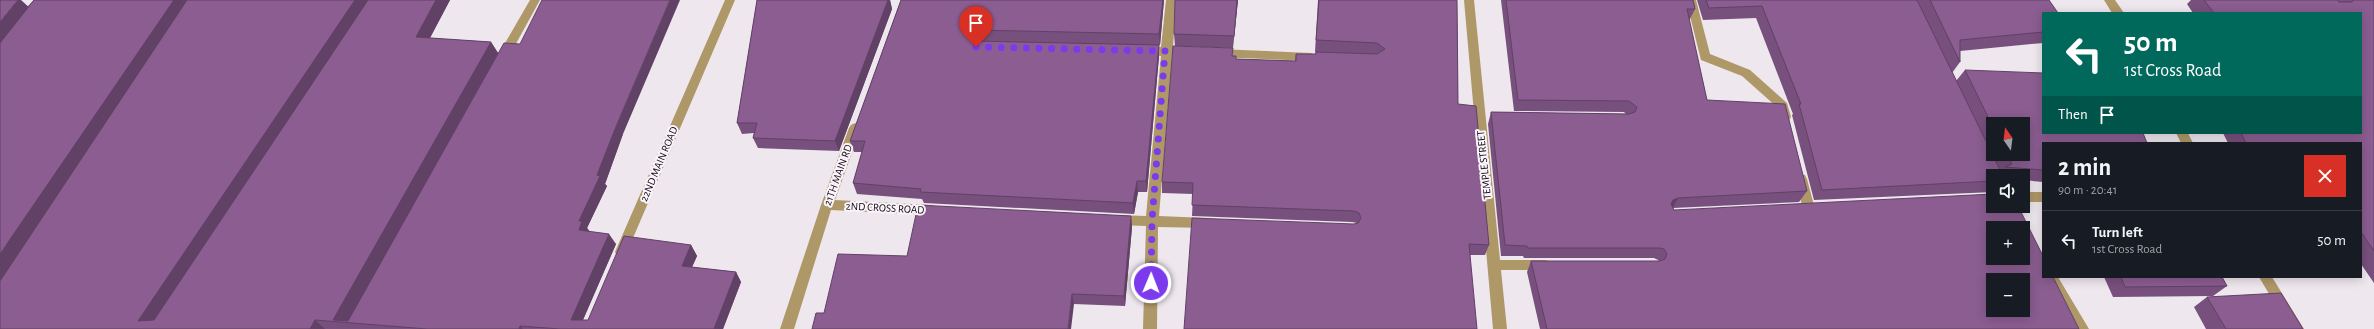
<!DOCTYPE html>
<meta charset="utf-8">
<style>
body{margin:0;font-family:"Alegreya Sans",sans-serif;background:#242831;color:#f1f3f6;height:100vh;display:flex;flex-direction:column;font-size:15px;white-space:nowrap}
*{box-sizing:border-box;margin:0}
p{font-size:13px;color:#9ea1a6}
.icon{flex:none;width:22px;height:22px;fill:none;stroke:currentColor;stroke-width:2;stroke-linecap:round;stroke-linejoin:round}
.map{position:relative;flex:1;overflow:hidden}
.details{position:absolute;left:2042px;top:142px;width:320px;height:136px;display:flex;flex-direction:column;background:#171b24;border-radius:0px;box-shadow:0 2px 10px #0003}
.details>*{flex:none}
.banner{position:absolute;left:2042px;top:12px;width:320px;height:122px;border-radius:0px;box-shadow:0 2px 10px #0003;background:#00695c;color:#fff;overflow:hidden}
.needle{width:26px;rotate:346deg}
.fabs{position:absolute;left:1986px;top:117px;display:grid;gap:8px}
.fabs a{display:grid;place-items:center;width:44px;height:44px;border-radius:0px;background:#171b24;box-shadow:0 2px 10px #0003;font-size:20px}
.pin{position:absolute;display:grid;place-items:center;width:34px;height:34px;color:#fff;margin:-41px -17px;border-radius:50% 50% 50% 0;rotate:-45deg;box-shadow:0 0 4px #0007}
.pin .icon{rotate:45deg}
.me{position:absolute;width:44px;margin:-22px;rotate:1deg;stroke-linejoin:round;filter:drop-shadow(0 0 3px #0008)}
.turn{display:flex;align-items:center;gap:14px;height:84px;padding:0 16px;font-size:18px}
.turn .icon{width:52px;height:52px;stroke-width:2.5}
.turn b{display:block;font-size:28px;line-height:34px}
.then{display:flex;align-items:center;height:38px;padding:0 16px;background:#0003;gap:8px;font-size:15px}
.round{display:grid;place-items:center;flex:none;width:42px;height:42px;border-radius:0px;background:#242831}
.overview{display:flex;align-items:center;justify-content:space-between;height:68px;padding:0 16px}
h1{font-size:24px;font-weight:700;line-height:30px}
ul{padding:0;list-style:none}
li{display:flex;align-items:center;gap:12px;height:60px;padding:0 16px;border-top:1px solid #363941}
li div{flex:1}
li b{display:block;font-size:15px}
li em{font-style:normal}
.map>svg:first-child{display:block}
.lines{fill:none;stroke-linecap:round;stroke-linejoin:round}
.minor{fill:#af9868;fill-rule:evenodd}
.wall{fill:#78507d;fill-rule:evenodd}
.shaded-wall{fill:#614166}
.building{fill:#8b5d91;stroke:#614166;fill-rule:evenodd}
.route{stroke:#7c3aed;stroke-width:7;stroke-dasharray:0 12.6}
.labels{text-anchor:middle;dominant-baseline:central;stroke-width:4;stroke-linejoin:round;paint-order:stroke}
.street-label{font-size:11px;fill:#0e0c0e;stroke:#fbf4fc}
</style>
<div class="map">
<svg width="2374" height="329" viewBox="0 0 2374 329">
<rect width="100%" height="100%" fill="#eee7ee"/>
<g class="lines">
<path class="minor" d="M530,0H540L507,60H499L497,57Z
M725,0H735L627,252L625,256L621,257L617,256L615,252Z
M1166,0H1176L1173,47L1189,48L1195,52L1189,56H1172L1159,216L1207,218L1211,219L1213,223L1211,227L1207,228L1158,227L1157,329H1143L1146,226L1116,225L1112,224L1110,220L1112,216L1116,215L1146,216L1161,56L1143,55L1137,51L1143,47H1161Z
M1464,0H1474L1500,260H1545L1549,261L1551,265L1549,269L1545,270H1501L1507,329H1493Z
M1686,0H1696L1710,54L1750,70L1787,103L1791,117L1789,120H1781L1778,108L1742,76L1701,60Z
M2104,0H2115L2124,13H2112Z
M1217,49L1311,53L1317,57L1311,61L1217,57L1211,53Z
M855,123L859,125L861,128L835,200L931,205L935,206L937,210L935,214L931,215L831,210L794,329H780L821,205L849,128L851,125Z
M2176,133H2188L2193,143H2181Z
M1801,174L1805,175L1807,179L1815,209L1813,213L1809,214L1805,213L1803,209L1795,179L1797,175Z
M2023,192H2043V202H2023Z
M2045,277H2058L2089,329H2075Z
M2259,277H2272L2304,329H2290Z"/>
</g>
<path class="wall" d="M34,0H450L430,38L491,42L498,53L623,134L605,184L607,186L587,228L590,232L616,244L583,320H588L691,245L697,256L692,267L736,272L741,282L723,329H0L28,6Z
M757,0H890L892,9L839,151L758,148L753,138L754,133L742,134L737,123Z
M901,0H1164L1160,45H1159V56L1147,192H1138L1134,214L924,203L922,199L857,194L853,183L862,152H854L850,141Z
M1238,0L1233,48L1175,46L1174,34Z
M1318,0H1457L1458,104L1489,245L1485,255H1470L1354,224L1357,223L1352,222L1192,216L1193,194L1162,193V182L1233,56L1236,59L1295,61L1296,54H1315L1316,52H1315Z
M1501,0H1693L1695,9L1689,21L1707,100L1807,191L1799,202L1673,208L1674,210L2079,329H1540L1527,272L1531,261H1659L1658,260L1654,258H1524L1523,256H1501L1488,124L1491,112L1626,114L1624,112L1514,111Z
M1697,0H2049L2043,13V43L1960,51V62L1952,73L1956,81L1965,70L2043,143V182L2023,180V176H1993V192L1814,200L1792,115L1793,114L1756,18L1703,20ZM1993,124L2023,154H1993Z
M2191,0H2374V283L2361,264V143H2228L2223,133H2361V13H2193L2187,4Z
M1131,216L1132,227L1125,306L1074,304L824,313L907,256Z
M2104,277H2222L2227,286L2213,296L2113,297Z
M2207,297L2303,329H2206L2194,307Z"/>
<path class="shaded-wall" d="M18,0H21L32,10L0,50V22Z
M174,0H192L0,285V254Z
M355,0H371L152,329L138,321Z
M436,0H450L424,49L416,37Z
M670,0H680L623,134L605,184L607,186L587,228L590,232L579,230V221L617,124Z
M888,0H890L892,9L839,151L835,141Z
M1163,0H1164L1160,45L1159,34Z
M1237,0H1238L1233,48Z
M974,30L976,42L969,47L966,35Z
M491,42L498,53L347,323L333,320Z
M1159,45V56L1147,192L1146,181Z
M1137,181L1138,192L1134,214L1133,203Z
M1678,198L1672,209L1667,210L1673,200Z
M1131,216L1132,227L1125,306L1124,296Z
M609,234L616,244L579,329L571,320Z
M691,245L697,256L688,276L682,266Z
M736,272L741,282L723,329H714Z
M1072,294L1074,304L1071,329H1068Z
M315,320L325,329H310Z
M520,326L523,329H519Z"/>
<path class="building" d="M0,0H18L0,22Z
M34,0H174L0,254V43Z
M187,0H355L138,321L154,320L368,0H436L416,37L491,42L333,320L348,321L504,43L520,44L542,0H670L617,124L597,175L600,176L579,221H582L579,230L609,234L571,320H588L624,236L691,245L682,266L736,272L714,329H560L520,326L519,329H427L315,320L310,329H0V281Z
M757,0H888L835,141L753,138L757,123H737Z
M901,0H1163L1159,34L974,30L966,35L974,41L1159,45L1146,181H1137L1133,203L920,192L921,189L853,183L865,141H850Z
M1175,0H1237L1234,36L1174,34Z
M1319,0H1457L1458,104L1476,106L1489,245L1469,244L1477,329H1184L1192,218L1354,224L1358,223L1361,218L1359,213L1354,211L1192,205L1193,183L1162,182L1173,46L1233,48L1232,56H1236V59L1296,61V54H1316V52L1377,54L1385,49L1377,43L1316,40Z
M1506,0H1693L1695,9H1687L1707,100L1785,104L1807,191L1678,198L1673,200L1671,204L1674,210L1993,194V206H2018L2043,256V277H2053L2079,329H1547L1531,261H1660L1665,259L1667,254L1664,249L1660,248H1528L1527,246L1505,245L1491,112L1629,114L1635,112L1637,107L1629,101L1518,100ZM1993,228H2023V258H1993ZM1993,280H2023V310H1993Z
M1706,0H1917L2003,176H1993V181L1822,190L1799,104H1801L1762,6L1709,8Z
M1930,0H2049L2058,13H2043V32L1960,40V62Z
M2204,0H2338L2339,2H2352L2353,0H2374V251L2361,232V143H2246L2241,133H2361V13H2214Z
M1965,70L2043,73V133H2143L2147,143H2043V170L2005,167L2012,164L2006,154H2023V124H1993V127Z
M918,205L1131,216L1124,296L1072,294L1068,329H812L816,313H824L838,254L907,256Z
M2121,277H2222L2227,286L2125,287Z
M2281,293L2303,329H2226L2207,297Z"/>
<g class="lines">
<path class="route" d="M976,47L1165,51L1152,221L1151,283"/>
</g>
<g class="labels">
<g class="street-label">
<text transform="translate(659 164) rotate(-67)">22ND MAIN ROAD</text>
<text transform="translate(1484 165) rotate(-96)">TEMPLE STREET</text>
<text transform="translate(838 175) rotate(-70)">21TH MAIN RD</text>
<text transform="translate(885 208) rotate(3)">2ND CROSS ROAD</text>
</g>
</g>
</svg>
<div class="fabs">
<a><svg class="needle" viewBox="-14 -14 28 28"><path d="M0-13l5 13h-10z" fill="#e53935"/><path d="M0 13l5-13h-10z" fill="#9ea1a6"/></svg></a>
<a><svg class="icon" aria-label="sound" viewBox="0 0 24 24"><path d="M4 9h4l5-4v14l-5-4H4zM17 9q2 3 0 6"/></svg></a>
<a>+</a>
<a>−</a>
</div>
<div class="pin" style="left:976px;top:47px;background:#d93025"><svg class="icon" aria-label="arrive" viewBox="0 0 24 24"><path d="M6 21V4h12l-3 4 3 4H6"/></svg></div>
<svg class="me" style="left:1151px;top:283px" viewBox="-20 -20 40 40"><circle r="17" fill="#7c3aed" stroke="#fff" stroke-width="3"/><path d="M0-11L8 9 0 5-8 9z" fill="#fff"/></svg>
<div class="banner">
<div class="turn"><svg class="icon" aria-label="left" viewBox="0 0 24 24"><path d="M17 20v-9H6M10 6l-5 5 5 5"/></svg><div><b>50 m</b>1st Cross Road</div></div>
<div class="then">Then<svg class="icon" aria-label="arrive" viewBox="0 0 24 24"><path d="M6 21V4h12l-3 4 3 4H6"/></svg></div>
</div>
<section class="details">
<div class="overview"><div><h1>2 min</h1><p>90 m · 20:41</p></div><a class="round" style="background:#d93025;color:#fff"><svg class="icon" aria-label="close" viewBox="0 0 24 24"><path d="M6 6l12 12M18 6L6 18"/></svg></a></div>
<ul>
<li><svg class="icon" aria-label="left" viewBox="0 0 24 24"><path d="M17 20v-9H6M10 6l-5 5 5 5"/></svg><div><b>Turn left</b><p>1st Cross Road</p></div><em>50 m</em></li>
</ul>
</section>
</div>
